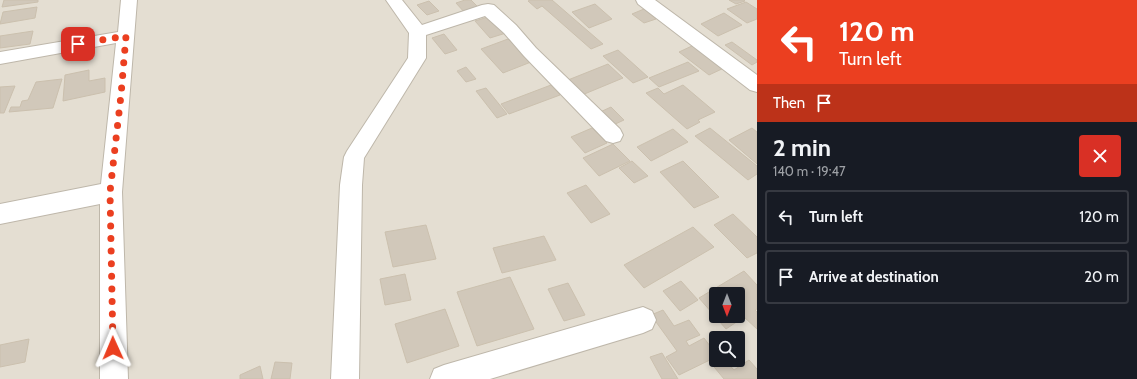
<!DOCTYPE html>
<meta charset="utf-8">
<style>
body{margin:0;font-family:Cabin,sans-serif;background:#20242c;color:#f1f3f6;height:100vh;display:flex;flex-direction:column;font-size:15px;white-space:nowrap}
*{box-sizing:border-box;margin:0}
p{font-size:13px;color:#9ea1a6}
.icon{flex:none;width:22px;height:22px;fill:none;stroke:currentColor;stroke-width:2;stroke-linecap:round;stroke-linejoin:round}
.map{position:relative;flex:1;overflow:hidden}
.side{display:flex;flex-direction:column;background:#171b24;width:380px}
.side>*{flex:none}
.guide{background:#eb3f20;color:#fff;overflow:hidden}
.needle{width:26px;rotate:180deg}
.controls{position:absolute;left:709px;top:287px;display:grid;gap:8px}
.controls a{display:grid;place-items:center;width:36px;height:36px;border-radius:4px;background:#171b24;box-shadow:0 2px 6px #0003;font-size:20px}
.pin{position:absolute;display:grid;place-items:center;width:34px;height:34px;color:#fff;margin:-17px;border-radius:8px;box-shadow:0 2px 6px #0006}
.me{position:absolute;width:44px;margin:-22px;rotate:359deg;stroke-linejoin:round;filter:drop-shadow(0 0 3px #0008)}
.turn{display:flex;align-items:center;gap:14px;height:84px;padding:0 16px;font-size:18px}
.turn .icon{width:52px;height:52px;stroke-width:2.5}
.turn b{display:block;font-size:28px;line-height:34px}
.then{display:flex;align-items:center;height:38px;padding:0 16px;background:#0003;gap:8px;font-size:15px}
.round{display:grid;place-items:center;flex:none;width:42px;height:42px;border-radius:4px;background:#20242c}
.head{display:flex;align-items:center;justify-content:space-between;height:68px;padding:0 16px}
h1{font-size:24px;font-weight:700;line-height:30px}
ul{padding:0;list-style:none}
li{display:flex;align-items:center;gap:12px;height:54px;margin:0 8px 6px;padding:0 8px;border:2px solid #363941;border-radius:4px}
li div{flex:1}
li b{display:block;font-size:15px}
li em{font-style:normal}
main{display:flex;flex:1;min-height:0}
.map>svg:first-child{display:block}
.residential{fill:#e4ded2;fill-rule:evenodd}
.building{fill:#d1c8ba;stroke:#cbc0ae;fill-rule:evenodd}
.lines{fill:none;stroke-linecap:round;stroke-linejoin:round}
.minor-casing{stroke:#beb7aa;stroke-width:2}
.minor{fill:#fff;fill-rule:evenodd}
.route{stroke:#eb3f20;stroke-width:7;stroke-dasharray:0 12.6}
</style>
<main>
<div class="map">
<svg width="757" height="379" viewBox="0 0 757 379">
<rect width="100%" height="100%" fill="#f0ede3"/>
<path class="residential" d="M0,0H757V379H0ZM716,294H738V316H716ZM716,338H738V360H716Z"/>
<path class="building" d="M4,0H38V2L2,7Z
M465,0H471L479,8L465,13L456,3Z
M530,0H552L603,44L591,49L542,6L537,9L528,1Z
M729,0H744L745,1L736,4Z
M429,1L439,11L427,15L417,5Z
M746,2L757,9V19L747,23L727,9Z
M595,4L612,19L589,28L572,12Z
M37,7L35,18L0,24L3,12Z
M644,9L656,19L644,23L632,14Z
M724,13L742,25L718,36L701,24Z
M491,16L506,33L490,38L475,21Z
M33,31L30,44L0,48V36Z
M444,34L457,50L445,54L432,38Z
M508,39L531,62L503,73L481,49Z
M732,42L757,60V62L752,65L725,45Z
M694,45L724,68L709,75L679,52Z
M618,50L648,77L633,83L603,56Z
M688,62L699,71L659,87L649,78Z
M608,64L623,78L582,95L568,80Z
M466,67L476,79L466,82L457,71Z
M89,70V81L105,78V92L63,101L65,75Z
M62,79L53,108L9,112L11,107H20L22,101L28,100L36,82Z
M551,85L560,95L509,114L501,104Z
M683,85L715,112L698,120L700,122L687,129L646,93L658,88L664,94Z
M15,86L4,113H0V87Z
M486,88L507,114L497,118L476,91Z
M611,107L624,120L611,126L598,113Z
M592,128L607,143L585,153L571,137Z
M710,128L757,166V174L748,180L695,136Z
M752,128L757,132V164L729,140Z
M673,129L688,142L651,161L637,147Z
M613,144L630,161L599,176L583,158Z
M632,161L648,176L634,183L619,168Z
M683,161L719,197L694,208L660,172Z
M586,185L610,214L591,223L567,193Z
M733,214L757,237V253L747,258L714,225Z
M426,225L436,259L393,267L385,232Z
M693,227L714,247L644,288L624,265Z
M544,236L556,260L502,273L493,248Z
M744,271L757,285V309L755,310L757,312V329L744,317L726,329L699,298ZM716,294H738V316H716Z
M405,274L411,300L385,305L380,279Z
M510,277L534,329L477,346L457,292Z
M681,281L698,300L680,311L663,291Z
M568,283L585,315L564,321L548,289Z
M445,309L459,346L407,363L395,324Z
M663,310L674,326L689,320L700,335L686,341L689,346L704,338L716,354V357L679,375L666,357L677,351L651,315Z
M29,339L25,362L0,367V345Z
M662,353L678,379H662L650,357Z
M716,358V360H725L734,370L749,360L757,369V379H724L710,362Z
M275,362L292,363L290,379H271Z
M260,366L263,379H240V375Z"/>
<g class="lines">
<defs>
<path id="minor" d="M121,0H137L122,192L128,379H100V204L0,224V204L101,184L116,43L0,64V52L118,32Z
M386,0H402L422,25L482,5L488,4L494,5L516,25L536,48L620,129L623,135L620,141L613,143L606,141L524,56L504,33L485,16L426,35V58L364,158L362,185L359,379H331L340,185L344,157L347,151L408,58L409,33Z
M636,0H655L757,75V92L750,90L638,4Z
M643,307L652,311L656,320L652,329L643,333L490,379H430L434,369L444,365Z"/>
</defs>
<use href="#minor" class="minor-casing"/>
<use href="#minor" class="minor"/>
</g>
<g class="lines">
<path class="route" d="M78,44L126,36L121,95L110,192L113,348"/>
</g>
</svg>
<div class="controls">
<a><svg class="needle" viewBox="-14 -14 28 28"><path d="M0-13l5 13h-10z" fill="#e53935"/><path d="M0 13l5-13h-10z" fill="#9ea1a6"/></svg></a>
<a><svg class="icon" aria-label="search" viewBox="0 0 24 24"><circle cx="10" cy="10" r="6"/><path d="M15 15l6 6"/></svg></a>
</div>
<div class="pin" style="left:78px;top:44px;background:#d93025"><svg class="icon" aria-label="arrive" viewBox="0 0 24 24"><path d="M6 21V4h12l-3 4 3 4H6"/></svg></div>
<svg class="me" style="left:113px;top:348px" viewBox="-20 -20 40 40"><path d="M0-17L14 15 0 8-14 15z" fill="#eb3f20" stroke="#fff" stroke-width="4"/></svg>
</div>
<section class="side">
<div class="guide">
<div class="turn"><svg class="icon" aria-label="left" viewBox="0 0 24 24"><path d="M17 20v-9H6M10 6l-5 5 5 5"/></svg><div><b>120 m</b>Turn left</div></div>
<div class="then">Then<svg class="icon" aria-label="arrive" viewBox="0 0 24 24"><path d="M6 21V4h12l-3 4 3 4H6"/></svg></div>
</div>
<div class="head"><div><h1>2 min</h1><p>140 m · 19:47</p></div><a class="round" style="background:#d93025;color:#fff"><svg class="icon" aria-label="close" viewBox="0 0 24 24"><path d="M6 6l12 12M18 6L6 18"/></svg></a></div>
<ul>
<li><svg class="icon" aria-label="left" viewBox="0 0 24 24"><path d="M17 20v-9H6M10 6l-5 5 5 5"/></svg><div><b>Turn left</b></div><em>120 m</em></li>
<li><svg class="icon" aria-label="arrive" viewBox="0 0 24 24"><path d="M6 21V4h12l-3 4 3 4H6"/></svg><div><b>Arrive at destination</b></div><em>20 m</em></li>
</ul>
</section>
</main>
